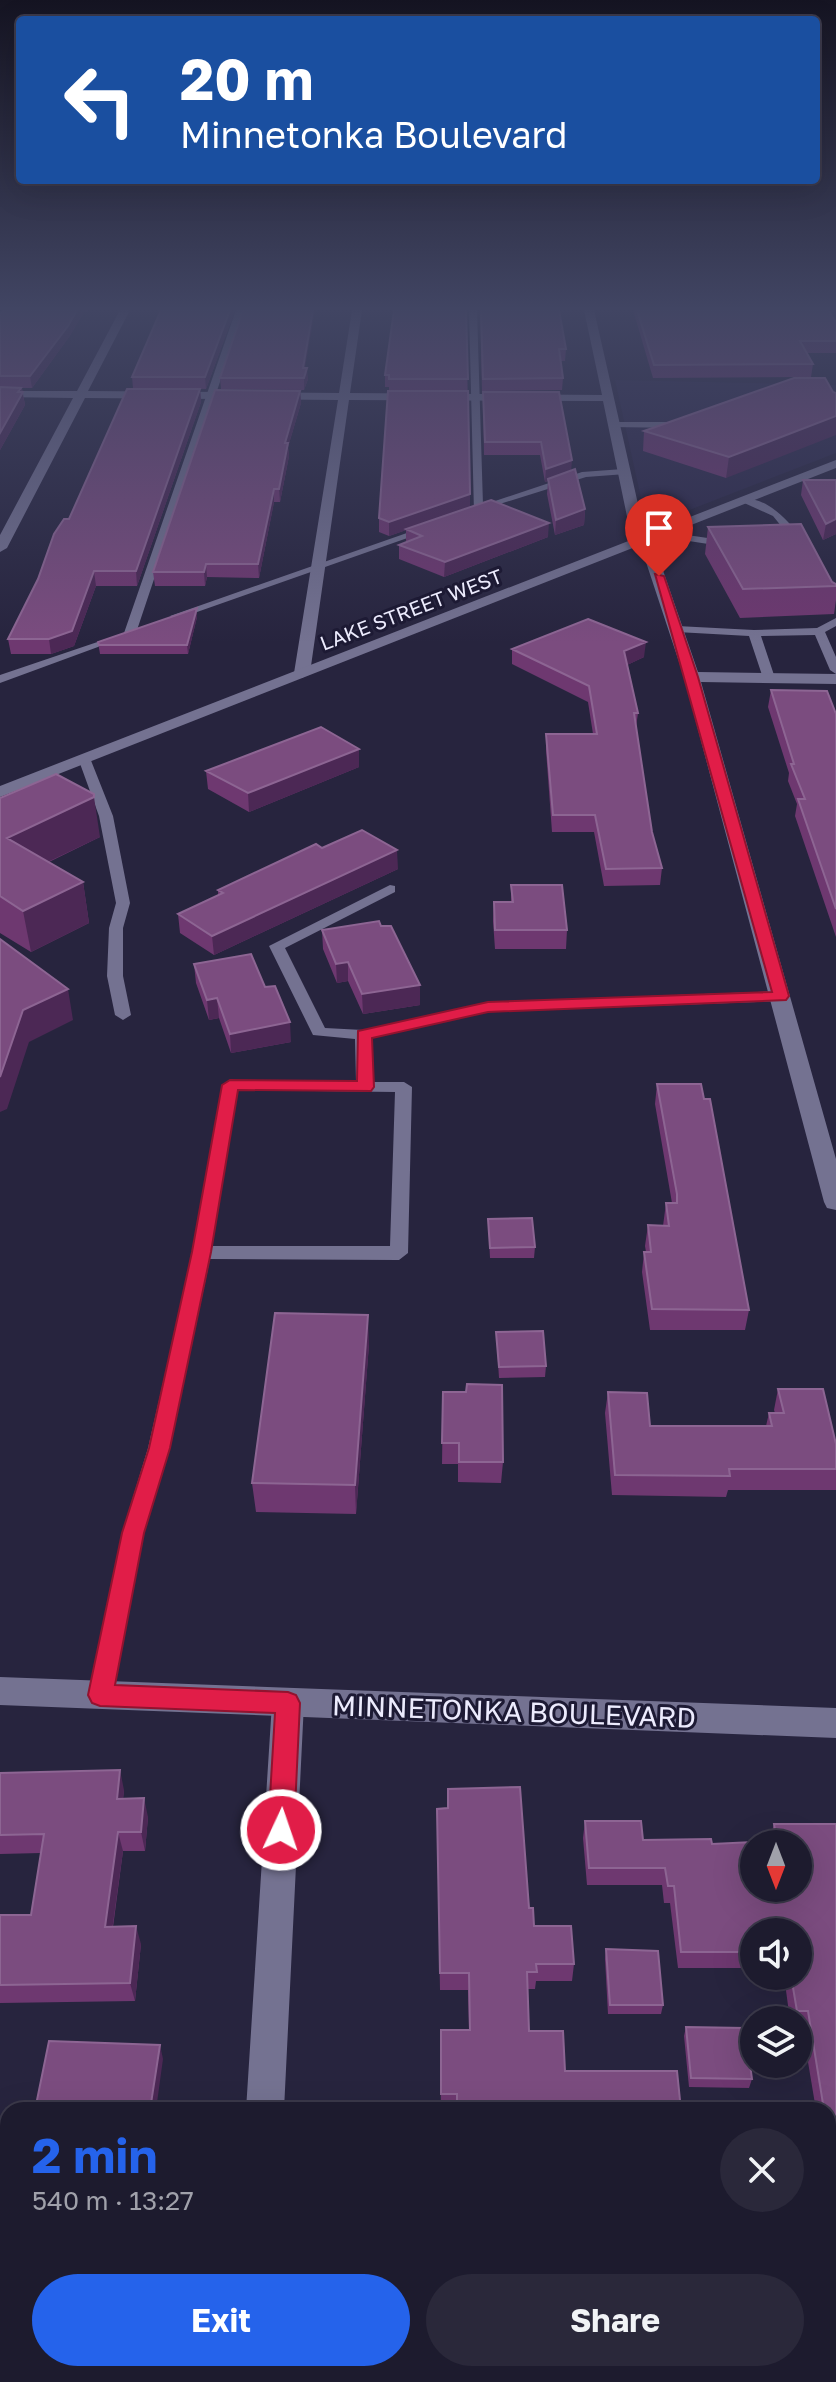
<!DOCTYPE html>
<meta charset="utf-8">
<style>
body{margin:0;font-family:"Golos Text",sans-serif;background:#2a283a;color:#f1f3f6;height:100vh;display:flex;flex-direction:column;font-size:30px;white-space:nowrap}
*{box-sizing:border-box;margin:0}
p{font-size:26px;color:#a0a1aa}
.icon{flex:none;width:44px;height:44px;fill:none;stroke:currentColor;stroke-width:2;stroke-linecap:round;stroke-linejoin:round}
.map{position:relative;flex:1;overflow:hidden}
.side{position:absolute;left:0px;top:2102px;width:836px;height:280px;display:flex;flex-direction:column;background:#1d1b2e;border-radius:24px 24px 0 0;box-shadow:0 8px 32px #0002,0 0 0 2px #3b394a}
.side>*{flex:none}
.guide{position:absolute;left:16px;top:16px;width:804px;height:168px;border-radius:8px;box-shadow:0 8px 32px #0002,0 0 0 2px #3b394a;background:#1a4fa0;color:#fff;overflow:hidden}
.needle{width:52px;rotate:180deg}
.controls{position:absolute;left:740px;top:1830px;display:grid;gap:16px}
.controls a{display:grid;place-items:center;width:72px;height:72px;border-radius:50%;background:#1d1b2e;box-shadow:0 8px 32px #0002,0 0 0 2px #3b394a;font-size:40px}
.pin{position:absolute;display:grid;place-items:center;width:68px;height:68px;color:#fff;margin:-82px -34px;border-radius:50% 50% 50% 0;rotate:-45deg;box-shadow:0 0 8px #0007}
.pin .icon{rotate:45deg}
.me{position:absolute;width:88px;margin:-44px;rotate:3deg;stroke-linejoin:round;filter:drop-shadow(0 0 6px #0008)}
.turn{display:flex;align-items:center;gap:28px;height:168px;padding:0 32px;font-size:36px}
.turn .icon{width:104px;height:104px;stroke-width:2.5}
.turn b{display:block;font-size:56px;line-height:68px}
.round{display:grid;place-items:center;flex:none;width:84px;height:84px;border-radius:42px;background:#2a283a}
.overview{display:flex;align-items:center;justify-content:space-between;height:136px;padding:0 32px}
h1{font-size:48px;font-weight:700;line-height:60px;color:#2563eb}
.button{display:flex;gap:16px;margin-top:auto;padding:16px 32px}
.button a{flex:1;height:92px;border-radius:48px;background:#2563eb;color:#fff;font-size:32px;font-weight:700;line-height:92px;text-align:center}
.button a+a{background:#2a283a;color:#f1f3f6}
.map>svg:first-child{display:block}
.built{fill:#2c2849}
.lines{fill:none;stroke-linecap:round;stroke-linejoin:round}
.lane{fill:#747291;fill-rule:evenodd}
.street{fill:#747291;fill-rule:evenodd}
.secondary{fill:#747291;fill-rule:evenodd}
.wall{fill:#6e3870}
.shaded-wall{fill:#4c2855}
.building{fill:#7b4c7f;stroke:#8d6593;stroke-width:2;fill-rule:evenodd}
.route{fill:#e11d48;stroke:#92132f;stroke-width:2}
.labels{text-anchor:middle;dominant-baseline:central;stroke-width:6;stroke-linejoin:round;paint-order:stroke}
.far-street-label{font-size:20px;fill:#ecebfd;stroke:#1d1a34}
.near-street-label{font-size:28px;fill:#ecebfd;stroke:#1d1a34}
</style>
<div class="map">
<svg width="836" height="2382" viewBox="0 0 836 2382">
<rect width="100%" height="100%" fill="#27243e"/>
<path class="built" d="M615,380L836,385V453L692,509L675,518H650L645,516Z"/>
<g class="lines">
<path class="lane" d="M236,310H244L136,633L0,683V675L124,633Z
M469,310H477L483,505L582,472L623,469L626,470V474L586,477L474,512Z
M613,422H682L686,425L682,428L610,427Z
M742,498C769,498 787,520 803,539V543H795L773,516L742,502Z
M424,527L433,529L180,618L170,616Z
M660,531L728,541L733,544L728,547L656,536L655,534Z
M836,618V626L825,632L836,657V674L830,670L815,635L761,636L775,678L769,682L763,678L749,636L677,632L671,629L677,626L754,630L817,628Z
M84,754L90,758L113,816L130,903L123,928V976L131,1015L123,1020L115,1015L107,976L109,928L116,903L99,816L78,758Z
M390,885L395,886V892L285,948L325,1028L363,1030L488,1002L781,991L789,996L781,1001L488,1012L371,1038L373,1082H404L412,1087L408,1253L399,1260L210,1259L170,1448L144,1533L112,1695L108,1703L100,1706L92,1703L88,1695L122,1533L148,1448L193,1252L222,1085L230,1080L356,1082L355,1039L313,1035L269,946ZM238,1090L395,1092L390,1246H212Z"/>
<path class="street" d="M120,310H130L88,391L339,393L352,310H362L350,393L602,395L584,310H594L643,526L656,550L698,672L836,674V684L701,682L836,1159V1210L827,1208L824,1202L684,677L642,550L629,526L603,401L349,400L310,673L302,678L294,673L338,400L85,398L7,548L0,552V535L73,398L0,397V391H77Z
M288,1689L299,1693L304,1703L284,2110H246L272,1703L277,1693Z
M229,2374H271V2382H229Z"/>
<path class="secondary" d="M836,460V468L0,797V786Z
M0,1677L836,1708V1738L0,1705Z"/>
</g>
<path class="wall" d="M5,310H88V312H84L69,337L32,388H22L25,405L0,450V314Z
M161,310H235L206,389L133,388L132,377Z
M466,310L470,507L548,537L444,577L399,559V545L406,542V530L389,536L379,532V518L389,390V387H385V375Z
M480,310L566,349L565,361H561L563,378L562,390L482,391Z
M633,310H828L836,322V353H807L813,364L811,377L653,378Z
M305,368L308,379L304,390L221,389L220,378Z
M200,389L201,402L137,586H96L74,646L51,654H11L8,639L69,519Z
M300,391L301,403L288,447L289,456L280,502H274L259,578L207,577L205,586H155L153,572Z
M483,392L571,471L585,509L584,525L555,535L547,494L548,481L545,482L540,455H484Z
M833,392L726,478L643,451L644,431Z
M803,480H836V534L823,540L801,495Z
M708,527L836,584V600L834,614L740,618L705,554Z
M197,608V617L188,654H100L98,642Z
M512,649L644,657L627,665L638,713L636,727L652,832L662,868L660,885L604,886L594,832H552L546,750V734H593L588,702L512,664Z
M771,690L836,714V937L795,816L797,804L788,781L789,773L768,707Z
M359,767L249,812L208,789L206,771Z
M0,798L100,837L49,862L83,882L89,923L31,952L0,933Z
M322,848L398,869L214,955L180,933L178,914L218,895V890Z
M511,885L567,930L566,949H495L493,921L494,902H511Z
M381,926L420,985V1005L363,1014L348,981L337,983L323,949L322,930Z
M194,964L265,987L291,1042L231,1053L219,1018L209,1020L196,983Z
M657,1084L749,1310L745,1330H650L642,1272L644,1252H646L645,1246L648,1225L663,1226L666,1203H672L655,1104Z
M488,1219L535,1247L534,1258H490Z
M496,1332L546,1366L545,1377L499,1378Z
M369,1344L356,1514L256,1512L252,1483Z
M778,1389L836,1444V1490H728L726,1497L612,1495L605,1413L608,1392L650,1426H766L769,1413H775L774,1410Z
M443,1392L503,1462L501,1483L458,1482V1464H442Z
M0,1773L124,1790L123,1799L148,1817L145,1851H123L113,1927L141,1944L135,2001L0,2003V1915H31L41,1853L0,1854Z
M448,1789L529,1908L534,1926L574,1964L572,1981H536L535,1989H527L529,2031L565,2071L681,2110H441L440,2046L469,2030L468,1990H440L437,1827L447,1808Z
M585,1821L643,1840L712,1844L769,1842L774,1824H836V2151H828V2110H816L802,2026H798V2020H790L784,1976H798V1932H754V1968H678L670,1903H664L662,1885H587L583,1838Z
M606,1949L663,2005L661,2014H608L605,1959Z
M686,2027L752,2079L749,2088L689,2087L684,2036Z
M836,2232V2287L829,2246Z
M757,2374H828L832,2382H758Z"/>
<path class="shaded-wall" d="M77,310H84V312L69,337L32,388L30,376Z
M230,310H235L206,389L205,377Z
M313,310H315L303,379V368Z
M307,368L308,379L304,390V378Z
M21,388L25,405L0,450V433Z
M200,389L201,402L137,586L136,571Z
M300,391L301,403L288,447L289,456L280,502L279,489L285,443Z
M836,416V435L726,478L729,457Z
M572,460L571,472L545,482L546,469Z
M274,489V502L259,578L258,564Z
M470,494V508L389,536V522Z
M585,509L584,525L555,535L556,520Z
M836,519V534L823,540L826,524Z
M549,523L548,537L444,577L445,562Z
M206,564L207,577L205,586L204,572Z
M94,571L96,586L74,646L51,654L49,639Z
M197,608V617L188,654L187,645Z
M646,642L644,657L623,667L624,651Z
M359,749V767L249,812L248,793Z
M94,797L100,837L14,878L7,838Z
M397,850L398,869L214,955L212,936Z
M83,882L89,923L31,952L23,911Z
M348,962V981L337,983L336,964Z
M420,985V1005L363,1014L362,994Z
M68,989L73,1020L29,1042L7,1109L0,1112V1077L23,1010Z
M217,998L219,1018L209,1020L207,1000Z
M290,1022L291,1042L231,1053L230,1034Z
M368,1315L369,1344L356,1514L355,1485Z
M120,1770L124,1790L121,1818L117,1799Z
M144,1798L148,1817L145,1851L141,1832Z
M118,1832L123,1851L110,1945L105,1927Z
M136,1926L141,1944L135,2001L130,1983Z
M160,2045L163,2059L156,2110H150Z"/>
<path class="building" d="M5,310H77L68,326L30,376H0V314Z
M161,310H230L205,377H132Z
M243,310H313L303,368H307L304,378H220Z
M394,310H466L468,379H389V375H385Z
M481,310H559L566,349H559L563,378L483,379Z
M637,310H828L836,322V341H800L813,364L654,365Z
M794,378H825L833,392L836,393V416L729,457L644,431Z
M0,387L21,388L18,392H23L0,433Z
M127,389H200L136,571H94L72,631L49,639H8L38,579L54,534L64,519H69Z
M215,390L300,391L285,443H288L279,489H274L258,564H206L204,572H153Z
M388,391H468L470,494L389,522L379,518Z
M483,392H559L572,460L546,469L541,442H485Z
M575,469L585,509L556,520L548,479Z
M803,480H836V519L826,524Z
M491,500L549,523L445,562L399,545L422,536L406,529Z
M801,524L832,582L836,584V586L743,589L708,527Z
M197,608L187,645H99L98,642Z
M588,619L646,642L624,651L638,713H634L652,832L662,868L606,869L595,815H553L546,734H597L589,686L512,649Z
M771,690L827,691L836,714V909L798,799H805L791,764H794Z
M321,727L359,749L248,793L206,771Z
M56,774L94,794V797L7,838L83,882L23,911L0,896V798Z
M362,830L397,850L212,936L178,914L223,893L218,890L316,844L322,848Z
M511,885H562L567,930H495L494,902H513Z
M379,921L381,926H391L420,985L362,994L348,962L336,964L322,930Z
M0,939L68,989L23,1010L0,1077Z
M251,954L265,987L275,986L290,1022L230,1034L217,998L207,1000L194,964Z
M657,1084H701L704,1099H710L749,1310L652,1309L644,1252H651L648,1225L669,1226L666,1203H677V1194Z
M532,1218L535,1247L490,1248L488,1219Z
M275,1313L368,1315L355,1485L252,1483Z
M543,1331L546,1366L499,1367L496,1332Z
M467,1384L502,1385L503,1462H459V1443H442L443,1392H466Z
M778,1389H823L836,1444V1469H729L730,1476L615,1475L608,1392L647,1393L650,1426H772L769,1413H784Z
M120,1770L117,1799L144,1798L141,1832H118L105,1927L136,1926L130,1983L0,1985V1915H31L44,1834L0,1835V1773Z
M520,1787L529,1908H533L534,1926H571L574,1964H536L537,1972H527L529,2031H563L565,2071H677L681,2110H457V2094H441V2030H470L469,1973H440L437,1809L448,1808V1789Z
M585,1821H641L643,1840L711,1839L712,1844L777,1841L774,1824H836V2137H829L828,2110H824L808,2011H797L791,1976H798V1932H754V1952H681L674,1886H668L665,1868H589ZM754,1844H798V1888H754Z
M606,1949L658,1951L663,2005H610Z
M686,2027L745,2028L752,2079L691,2078Z
M49,2041L160,2045L150,2110H35Z
M828,2354L832,2382H762V2374H828Z
M528,2374H590L591,2382H528Z"/>
<linearGradient id="sky" x2="0" y2="1"><stop stop-color="#151422"/><stop offset="0.48" stop-color="#414563"/><stop offset="1" stop-color="#414563" stop-opacity="0"/></linearGradient>
<rect width="836" height="643" fill="url(#sky)"/>
<path class="route" d="M655,574L664,576L698,677L789,996L786,1000L488,1012L372,1038L374,1087L371,1091L238,1090L211,1252L170,1448L144,1533L115,1685L288,1692L296,1695L300,1703L294,1830L290,1839L281,1842L271,1839L268,1830L275,1713L100,1706L92,1703L88,1695L122,1533L149,1448L192,1252L222,1085L230,1080L357,1081L358,1031L488,1002L772,992Z"/>
<g class="labels">
<g class="far-street-label">
<text transform="translate(411 609) rotate(-21)">LAKE STREET WEST</text>
</g>
<g class="near-street-label">
<text transform="translate(514 1711) rotate(2)">MINNETONKA BOULEVARD</text>
</g>
</g>
</svg>
<div class="controls">
<a><svg class="needle" viewBox="-14 -14 28 28"><path d="M0-13l5 13h-10z" fill="#e53935"/><path d="M0 13l5-13h-10z" fill="#a0a1aa"/></svg></a>
<a><svg class="icon" aria-label="sound" viewBox="0 0 24 24"><path d="M4 9h4l5-4v14l-5-4H4zM17 9q2 3 0 6"/></svg></a>
<a><svg class="icon" aria-label="layers" viewBox="0 0 24 24"><path d="M12 4l9 5-9 5-9-5zM3 14l9 5 9-5"/></svg></a>
</div>
<div class="pin" style="left:659px;top:576px;background:#d93025"><svg class="icon" aria-label="arrive" viewBox="0 0 24 24"><path d="M6 21V4h12l-3 4 3 4H6"/></svg></div>
<svg class="me" style="left:281px;top:1830px" viewBox="-20 -20 40 40"><circle r="17" fill="#e11d48" stroke="#fff" stroke-width="3"/><path d="M0-11L8 9 0 5-8 9z" fill="#fff"/></svg>
<div class="guide">
<div class="turn"><svg class="icon" aria-label="left" viewBox="0 0 24 24"><path d="M17 20v-9H6M10 6l-5 5 5 5"/></svg><div><b>20 m</b>Minnetonka Boulevard</div></div>
</div>
<section class="side">
<div class="overview"><div><h1>2 min</h1><p>540 m · 13:27</p></div><a class="round"><svg class="icon" aria-label="close" viewBox="0 0 24 24"><path d="M6 6l12 12M18 6L6 18"/></svg></a></div>
<div class="button"><a>Exit</a><a>Share</a></div>
</section>
</div>
